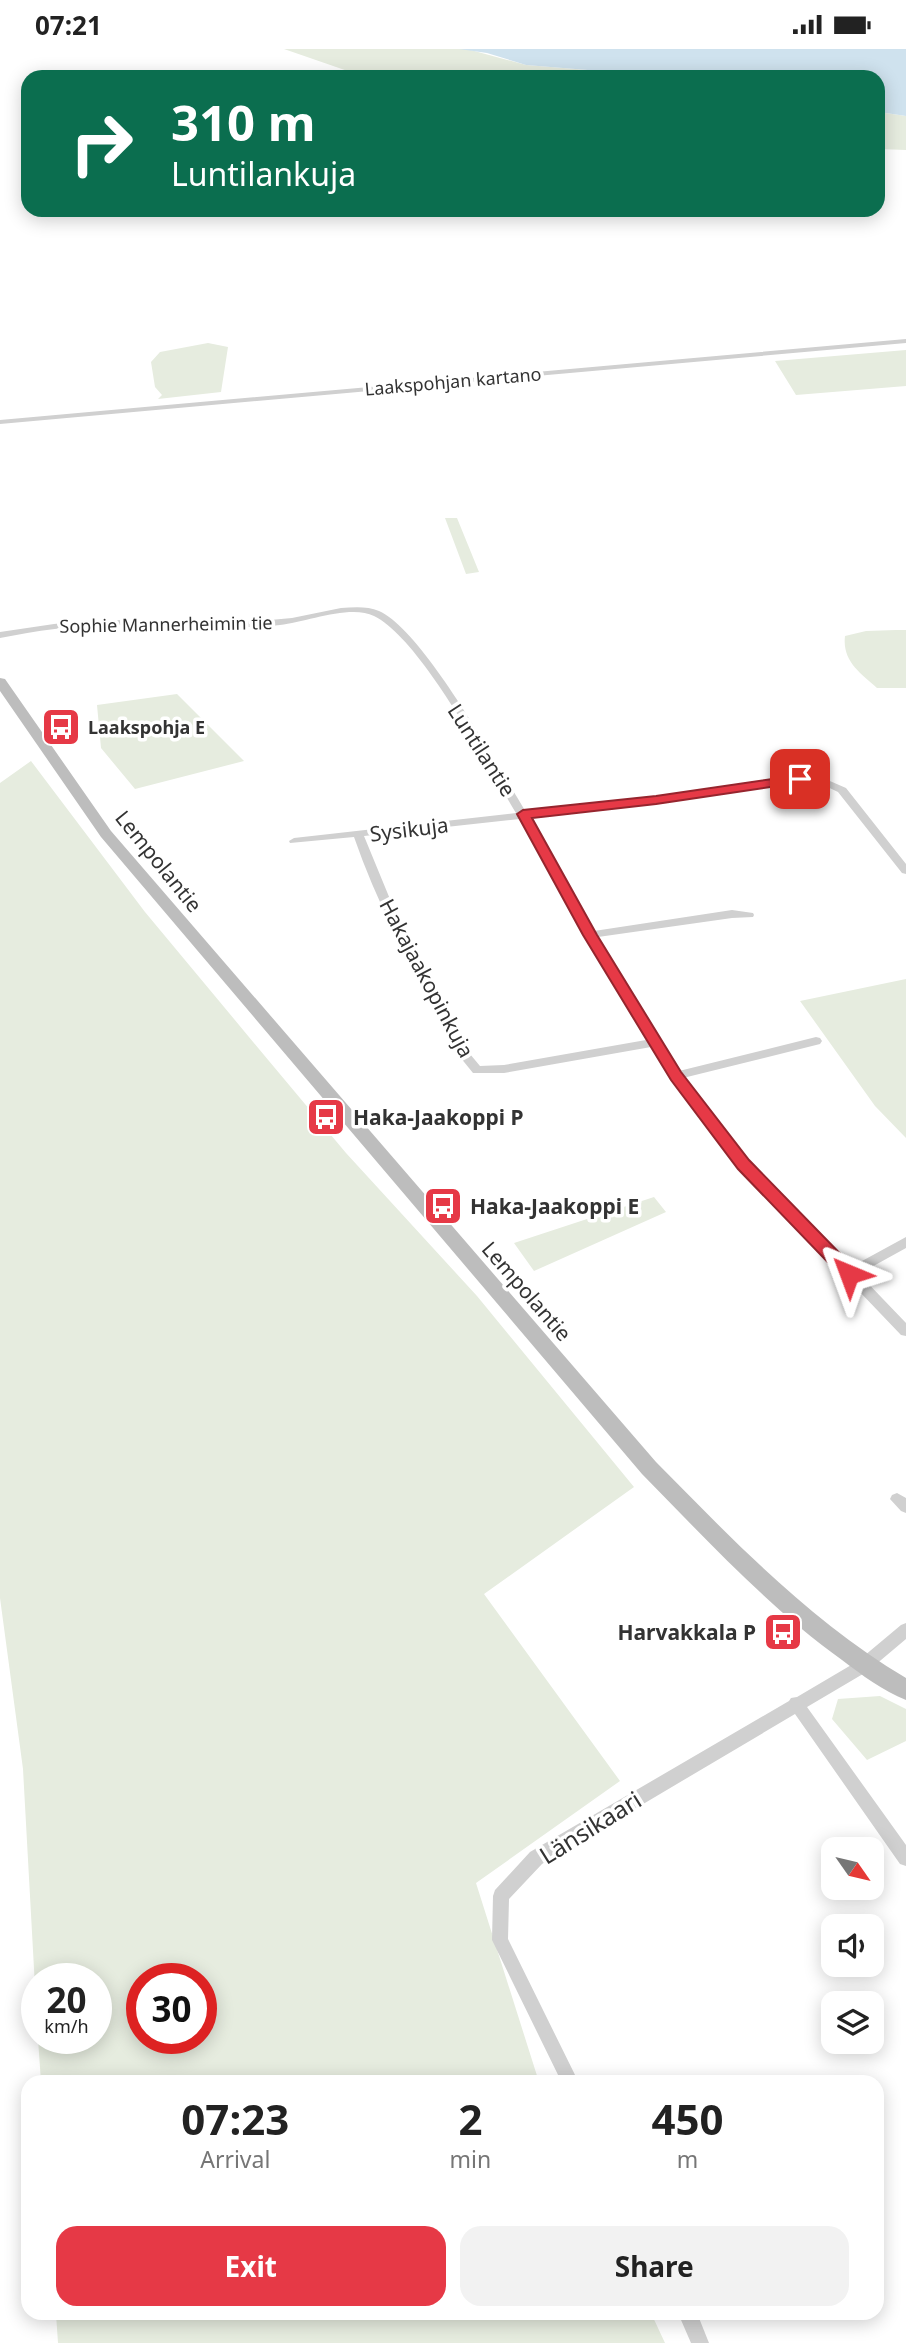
<!DOCTYPE html>
<meta charset="utf-8">
<style>
body{margin:0;font-family:"Noto Sans",sans-serif;background:#f2f2f2;color:#222;height:100vh;display:flex;flex-direction:column;font-size:26px;white-space:nowrap}
*{box-sizing:border-box;margin:0}
p{font-size:23px;color:#767676}
.icon{flex:none;width:38px;height:38px;fill:none;stroke:currentColor;stroke-width:2;stroke-linecap:round;stroke-linejoin:round}
.map{position:relative;flex:1;overflow:hidden}
.details{position:absolute;left:21px;top:2026px;width:863px;height:245px;display:flex;flex-direction:column;background:#fff;border-radius:21px;box-shadow:0 4px 18px #0003}
.details>*{flex:none}
.guide{position:absolute;left:21px;top:21px;width:864px;height:147px;border-radius:21px;box-shadow:0 4px 18px #0003;background:#0b6e4f;color:#fff;overflow:hidden}
.needle{width:46px;rotate:124deg}
.buttons{position:absolute;left:821px;top:1788px;display:grid;gap:14px}
.buttons a{display:grid;place-items:center;width:63px;height:63px;border-radius:14px;background:#fff;box-shadow:0 4px 18px #0003;font-size:35px}
.speed{position:absolute;left:21px;top:1914px;display:flex;gap:14px;font-size:35px;font-weight:700;text-align:center}
.speed>*{display:grid;place-content:center;width:91px;height:91px;border-radius:50%;background:#fff;box-shadow:0 4px 18px #0003;line-height:1}
.speed small{font-size:18px;font-weight:400}
.speed .limit{border:10px solid #d22;background:#fff;color:#111}
.pin{position:absolute;display:grid;place-items:center;width:60px;height:60px;color:#fff;margin:-30px;border-radius:14px;box-shadow:0 4px 10px #0006}
.me{position:absolute;width:77px;margin:-38px;rotate:316deg;stroke-linejoin:round;filter:drop-shadow(0 0 5px #0008)}
.turn{display:flex;align-items:center;gap:24px;height:147px;padding:0 35px;font-size:32px}
.turn .icon{width:91px;height:91px;stroke-width:2.5}
.turn b{display:block;font-size:49px;line-height:60px}
.eta{display:flex;justify-content:space-evenly;align-items:center;height:119px;text-align:center}
.eta b{font-size:42px;font-weight:700;line-height:49px}
.primary-button{display:flex;gap:14px;margin-top:auto;padding:14px 35px}
.primary-button a{flex:1;height:80px;border-radius:21px;background:#e63946;color:#fff;font-size:28px;font-weight:700;line-height:80px;text-align:center}
.primary-button a+a{background:#f2f2f2;color:#222}
.status{display:flex;justify-content:space-between;align-items:center;height:49px;padding:0 35px;background:#fff;direction:ltr}
.status svg{height:19px;fill:currentColor}
.map>svg:first-child{display:block}
.green{fill:#e6ecdf;fill-rule:evenodd}
.water{fill:#cfe2ee}
.lines{fill:none;stroke-linecap:round;stroke-linejoin:round}
.street{fill:#d0d0d0;fill-rule:evenodd}
.secondary{fill:#bdbdbd;fill-rule:evenodd}
.route{fill:#e63946;stroke:#96252e;stroke-width:2}
.labels{text-anchor:middle;dominant-baseline:central;stroke-width:7;stroke-linejoin:round;paint-order:stroke}
.far-street-label{font-size:18px;fill:#333;stroke:#fff}
.far-poi-label{font-size:18px;font-weight:bold;fill:#333;stroke:#fff;text-anchor:start}
.street-label{font-size:21px;fill:#333;stroke:#fff}
.poi-label{font-size:21px;font-weight:bold;fill:#333;stroke:#fff;text-anchor:start}
.near-street-label{font-size:24px;fill:#333;stroke:#fff}
</style>
<div class="status"><b>07:21</b><svg viewBox="0 0 49 12"><path d="M0 12V9h3v3zM5 12V6h3v6zM10 12V3h3v9zM15 12V0h3v12zM26 1h20v11H26zM47 4h2v5h-2z"/></svg></div>
<div class="map">
<svg width="906" height="2294" viewBox="0 0 906 2294">
<rect width="100%" height="100%" fill="#fff"/>
<path class="green" d="M284,0H467L526,16L600,22L640,21L677,28H365Z
M878,63L906,67V101L879,100Z
M208,294L228,298L221,343L158,350L162,346L155,338L151,313L160,303Z
M906,301V337L796,346L775,312Z
M445,469H457L479,523L466,525Z
M896,581H906V639H877C860,624 842,612 845,587L866,582Z
M177,645L244,712L135,740L101,699L97,656Z
M31,712L145,863L269,1012L346,1104L477,1247L634,1438L484,1545L620,1732L476,1834L539,2033H41L38,1990H96V1930H37V1974L23,1720L0,1549V734ZM142,1930H201V1990H142Z
M906,930V1089L875,1057L800,952Z
M654,1148L666,1163L534,1222L514,1194Z
M880,1647L906,1660V1692L867,1711L832,1670L838,1650Z
M651,2264L665,2294H58L56,2265Z"/>
<path class="water" d="M459,0H906V67L879,63L878,28H677L640,21L600,22L526,16L487,4Z"/>
<g class="lines">
<path class="street" d="M906,290V294L0,375V371Z
M341,559C354,558 368,557 379,562C423,581 498,718 526,763L656,748L816,726L846,739L906,815V825L902,824L838,743L815,732L656,754L529,768L594,882L732,861L753,864L754,866L753,868L732,869L598,888L633,950L679,1022L816,988L820,989L822,992L820,995L683,1029L736,1098L851,1218L906,1188V1199L859,1225L906,1274V1287L901,1286L727,1104L678,1039L651,998L504,1024H473L460,1008C421,936 381,866 354,788L290,794L289,792L294,789L516,764C487,716 421,590 374,567C351,555 306,573 280,576C224,582 167,575 111,576C73,576 36,582 0,589V583L54,575L94,571L259,572L292,569ZM520,770L585,886L646,991L504,1016L480,1017L470,1005L399,872L364,787Z
M897,1444L906,1449V1464L901,1462L890,1450L892,1446Z
M906,1574V1590L868,1622L807,1658L906,1796V1817L900,1815L795,1665L542,1815L509,1850L508,1890L579,2034H562L492,1891L493,1847L495,1841L530,1803L789,1652L791,1649L797,1648L858,1612L901,1576Z
M678,2264H697L709,2294H691Z"/>
<path class="secondary" d="M0,629L5,630L111,782L656,1413C734,1492 810,1572 906,1629V1651C883,1642 862,1626 842,1611C768,1558 706,1490 642,1425L101,788L0,642Z"/>
</g>
<path class="route" d="M800,726L804,727V733L656,755L532,769L597,886L681,1023L749,1111L855,1220V1229H843L738,1120L671,1031L583,886L517,765L523,761L656,747Z"/>
<defs>
<symbol id="bus-square" viewBox="-11 -11 22 22"><rect x="-9" y="-9" width="18" height="18" rx="4" fill="#e63946" stroke="#fff"/><path d="M-5-6H5V4H4V6H2V4H-2V6H-4V4H-5ZM-3.5-4V0h7V-4ZM-3.5 1.2v1.5H-2V1.2ZM2 1.2v1.5H3.5V1.2Z" fill="#fff"/></symbol>
</defs>
<g fill-rule="evenodd">
<use href="#bus-square" x="39" y="656" width="44" height="44"/>
<use href="#bus-square" x="304" y="1046" width="44" height="44"/>
<use href="#bus-square" x="421" y="1135" width="44" height="44"/>
<use href="#bus-square" x="761" y="1561" width="44" height="44"/>
</g>
<g class="labels">
<g class="far-street-label">
<text transform="translate(453 332) rotate(-5)">Laakspohjan kartano</text>
<text transform="translate(166 575) rotate(-1)">Sophie Mannerheimin tie</text>
</g>
<g class="far-poi-label">
<text x="88" y="678">Laakspohja E</text>
</g>
<g class="street-label">
<text transform="translate(482 701) rotate(57)">Luntilantie</text>
<text transform="translate(409 780) rotate(-7)">Sysikuja</text>
<text transform="translate(159 812) rotate(51)">Lempolantie</text>
<text transform="translate(427 929) rotate(62)">Hakajaakopinkuja</text>
<text transform="translate(527 1242) rotate(49)">Lempolantie</text>
</g>
<g class="poi-label">
<text x="353" y="1068">Haka-Jaakoppi P</text>
<text x="470" y="1157">Haka-Jaakoppi E</text>
<text x="756" y="1583" text-anchor="end">Harvakkala P</text>
</g>
<g class="near-street-label">
<text transform="translate(590 1778) rotate(-32)">Länsikaari</text>
</g>
</g>
</svg>
<div class="buttons">
<a><svg class="needle" viewBox="-14 -14 28 28"><path d="M0-13l5 13h-10z" fill="#e53935"/><path d="M0 13l5-13h-10z" fill="#767676"/></svg></a>
<a><svg class="icon" aria-label="sound" viewBox="0 0 24 24"><path d="M4 9h4l5-4v14l-5-4H4zM17 9q2 3 0 6"/></svg></a>
<a><svg class="icon" aria-label="layers" viewBox="0 0 24 24"><path d="M12 4l9 5-9 5-9-5zM3 14l9 5 9-5"/></svg></a>
</div>
<div class="speed"><div>20<small>km/h</small></div><div class="limit">30</div></div>
<div class="pin" style="left:800px;top:730px;background:#d93025"><svg class="icon" aria-label="arrive" viewBox="0 0 24 24"><path d="M6 21V4h12l-3 4 3 4H6"/></svg></div>
<svg class="me" style="left:849px;top:1225px" viewBox="-20 -20 40 40"><path d="M0-17L14 15 0 8-14 15z" fill="#e63946" stroke="#fff" stroke-width="4"/></svg>
<div class="guide">
<div class="turn"><svg class="icon" aria-label="right" viewBox="0 0 24 24"><path d="M7 20v-9h11M14 6l5 5-5 5"/></svg><div><b>310 m</b>Luntilankuja</div></div>
</div>
<section class="details">
<div class="eta">
<div><b>07:23</b><p>Arrival</p></div>
<div><b>2</b><p>min</p></div>
<div><b>450</b><p>m</p></div>
</div>
<div class="primary-button"><a>Exit</a><a>Share</a></div>
</section>
</div>
